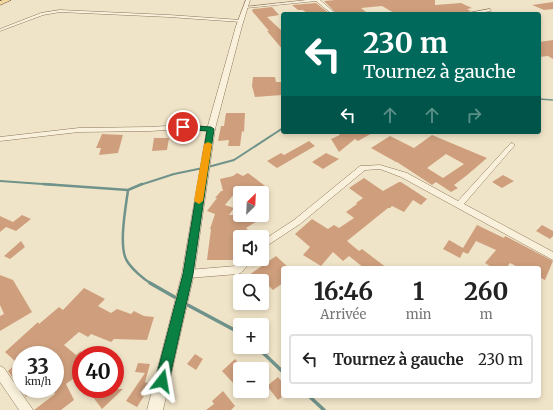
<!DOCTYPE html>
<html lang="fr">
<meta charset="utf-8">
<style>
body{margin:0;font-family:Merriweather,serif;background:#f2f2f2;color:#222;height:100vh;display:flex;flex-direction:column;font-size:15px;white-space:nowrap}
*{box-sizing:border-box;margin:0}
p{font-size:13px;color:#767676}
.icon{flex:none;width:22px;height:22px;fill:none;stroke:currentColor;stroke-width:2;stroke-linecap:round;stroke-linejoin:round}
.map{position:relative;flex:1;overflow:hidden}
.details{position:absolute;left:281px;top:266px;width:260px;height:132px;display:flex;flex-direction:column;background:#fff;border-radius:4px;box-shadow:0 2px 6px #0003}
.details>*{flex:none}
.top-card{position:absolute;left:281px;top:12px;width:260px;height:122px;border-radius:4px;box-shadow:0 2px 6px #0003;background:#00695c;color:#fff;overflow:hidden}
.needle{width:26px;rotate:24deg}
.tools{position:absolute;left:233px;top:186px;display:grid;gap:8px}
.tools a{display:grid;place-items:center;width:36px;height:36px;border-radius:4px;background:#fff;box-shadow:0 2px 6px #0003;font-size:20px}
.speed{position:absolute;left:12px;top:346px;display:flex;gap:8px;font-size:20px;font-weight:700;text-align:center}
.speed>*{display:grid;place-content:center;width:52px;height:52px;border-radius:50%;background:#fff;box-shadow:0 2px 6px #0003;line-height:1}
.speed small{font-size:10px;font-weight:400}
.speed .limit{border:6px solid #d22;background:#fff;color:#111}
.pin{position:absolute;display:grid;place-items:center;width:34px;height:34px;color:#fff;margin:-17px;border:2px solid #fff;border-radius:50%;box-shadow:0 1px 4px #0007}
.me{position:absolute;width:44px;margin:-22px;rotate:14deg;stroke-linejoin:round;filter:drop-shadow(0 0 3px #0008)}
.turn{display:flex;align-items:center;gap:14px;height:84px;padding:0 16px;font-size:18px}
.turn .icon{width:52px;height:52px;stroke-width:2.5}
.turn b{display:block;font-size:28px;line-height:34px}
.lanes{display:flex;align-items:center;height:38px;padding:0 16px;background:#0003;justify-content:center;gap:20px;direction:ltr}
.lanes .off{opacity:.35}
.eta{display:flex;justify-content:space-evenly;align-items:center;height:68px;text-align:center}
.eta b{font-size:24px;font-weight:700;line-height:28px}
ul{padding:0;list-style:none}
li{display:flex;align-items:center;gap:12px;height:50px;margin:0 8px 6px;padding:0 8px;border:2px solid #e0e0e0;border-radius:4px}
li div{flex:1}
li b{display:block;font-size:15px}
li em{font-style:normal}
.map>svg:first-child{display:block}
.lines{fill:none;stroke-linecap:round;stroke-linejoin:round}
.stream-far3{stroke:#6f938a;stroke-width:1.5}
.stream-far2{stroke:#6f938a;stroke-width:2}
.stream-far1{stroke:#6f938a;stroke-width:2.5}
.stream{stroke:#6f938a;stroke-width:3.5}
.building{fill:#cf9f7d;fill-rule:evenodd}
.minor-casing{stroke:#8d765c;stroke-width:1}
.tertiary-casing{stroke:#8d765c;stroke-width:1}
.primary-casing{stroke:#5b4430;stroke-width:1}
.minor{fill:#faf1dc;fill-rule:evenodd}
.tertiary{fill:#faf1dc;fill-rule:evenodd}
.primary{fill:#f3d9a0;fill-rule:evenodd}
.route{fill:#0b8043;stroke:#07532c}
.slow{fill:#f59e0b}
</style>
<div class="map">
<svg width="553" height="410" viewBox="0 0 553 410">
<rect width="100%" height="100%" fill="#f0e4c8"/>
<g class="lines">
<path class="stream-far3" d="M539,99L553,100"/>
<path class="stream-far2" d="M208,167L234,160L283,128
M0,181L57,185
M140,185L174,174L203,168"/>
<path class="stream-far1" d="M43,184L128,190C126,206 118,247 127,261C132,269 143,279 152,284
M128,190L142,184"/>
<path class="stream" d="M150,283L178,299
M184,303L240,333
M257,347L283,372
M309,396L324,410"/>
</g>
<path class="building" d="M335,0H435V5L461,3L472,8L467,9L471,11L462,14H396L382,6L361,8L366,12L337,14L324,1Z
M553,2V9L544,10L532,5Z
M316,3L330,14H308L303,10H298L292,5Z
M272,7L279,15L267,17L283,32V50L267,31H269L252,11L253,9Z
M553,40V59L548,56L539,57V42Z
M253,77H275L276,82H283V90H281L282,95L255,97L252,86Z
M226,113H245L244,132L242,131L240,146H228L229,140L218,141L221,126H224Z
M336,132H374L358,141L355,139L339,152L331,139L340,135Z
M102,134L123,135L118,153L99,155L101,148H96Z
M432,135L487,158L466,176L454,185L458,188L451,192L436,182L432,185L397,162H396L371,148L390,136L414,148ZM446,154L464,164L443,178L427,168Z
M154,138H169L167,150L152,151Z
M309,141L315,146L277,168L267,161L281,153L284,155Z
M326,153L339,159L323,169L312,162Z
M237,173L243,176L248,173L269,189L263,193H248L241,190L234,194L225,205L234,208L229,215H267L246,228L255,237H240V241L234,237L233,260H207L211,229H210L215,214L207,211L217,198H215L221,191H223L220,179L233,176Z
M503,175L514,181L502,188L492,182Z
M364,178L383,191L399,182H401L427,199L421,205L413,200L404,212L392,206L390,208H388L347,241L359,251L362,249L387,268H364L349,256L343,261L333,252L321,266L303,255L310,247L295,234L312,219L328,229L334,225L339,228L354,218L346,212L357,204L356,203L363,198L349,188Z
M22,215L31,219L16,231L6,227L0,232V216L13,222Z
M477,225L504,238L505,236L553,261L545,280L539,277V268H520L510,263L506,268H493L485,263L496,250L476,241L468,254L463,252L460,258L443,249L449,240L463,248Z
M542,225L553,231V236L550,239L536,231Z
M21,241L25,247L10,259L4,256Z
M276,256L289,268H283V283L273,290L267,284L262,287V281H255L249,275Z
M0,275L13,280L32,312L0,331V316L4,314L0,305Z
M84,288L105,299L98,306L111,313L117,309L131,314L134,311L144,316L154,317L147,340L114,339L111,342L91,334L88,337L79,332L64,345L76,355L81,351V382L77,376L66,384L74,400L61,410H34L55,394L53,389H55V355H21V389H36L26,397L8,371L17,363L5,352L38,322L39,324L59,307L63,310Z
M195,354L203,359L196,370L187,364Z
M235,359L240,365V378L234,384L222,371Z
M138,363L150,364L145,382L151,385L137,407L126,401L145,373L135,372Z
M278,377L283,383V396L278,400L267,386Z
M87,389H123L102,409Z
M223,391L235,406L231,410H206L214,404L212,401Z"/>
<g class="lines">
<defs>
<path id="minor" d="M307,0H320L336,14H332L316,1L246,8L244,7Z
M490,9L491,11L472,14H463Z
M60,10L169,15L241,20L243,21L241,22L169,17L60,12L43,15L0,31V29L41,13Z
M183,125L211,127L214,129L211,131L183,129L150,131L79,132L0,141V137L79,128L150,127Z
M512,143L515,145L514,146L464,204L553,252V260L401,177L380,169L365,170L300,224L262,249V241L294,220L360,166H363L380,165L407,173L458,201L510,144Z
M242,259H253L241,273L238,274L188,278L185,277L183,274L185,271L188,270L236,266Z
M0,366L4,368L33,410H19L0,382Z"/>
<path id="tertiary" d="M246,0H250L242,26L215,129L194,274L163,410H147L182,274L207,129L236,26Z"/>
<path id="primary" d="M3,0H11L0,5V1Z"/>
</defs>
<use href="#minor" class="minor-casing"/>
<use href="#tertiary" class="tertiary-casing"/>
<use href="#primary" class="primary-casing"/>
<use href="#minor" class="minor"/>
<use href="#tertiary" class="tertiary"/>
<use href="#primary" class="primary"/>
</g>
<path class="route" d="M180,125L211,127L214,129L193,274L169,381L167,386L162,388L157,386L155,381L183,274L207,131L183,129L179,127Z"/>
<path class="slow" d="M208,142L212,144L203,201L199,204L194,201L204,144Z"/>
</svg>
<div class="tools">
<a><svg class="needle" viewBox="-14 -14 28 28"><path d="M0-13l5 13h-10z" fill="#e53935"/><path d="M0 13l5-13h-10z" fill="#767676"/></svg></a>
<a><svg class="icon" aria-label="sound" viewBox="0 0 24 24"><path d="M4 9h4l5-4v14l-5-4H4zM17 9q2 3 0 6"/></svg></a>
<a><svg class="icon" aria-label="search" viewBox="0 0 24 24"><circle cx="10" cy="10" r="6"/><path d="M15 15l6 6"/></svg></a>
<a>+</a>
<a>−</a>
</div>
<div class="speed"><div>33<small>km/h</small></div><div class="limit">40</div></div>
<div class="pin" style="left:183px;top:127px;background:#d93025"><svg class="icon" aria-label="arrive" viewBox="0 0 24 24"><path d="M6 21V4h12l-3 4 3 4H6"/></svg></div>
<svg class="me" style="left:162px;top:381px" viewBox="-20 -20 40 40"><path d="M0-17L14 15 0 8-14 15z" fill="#0b8043" stroke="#fff" stroke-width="4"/></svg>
<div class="top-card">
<div class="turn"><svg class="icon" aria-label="left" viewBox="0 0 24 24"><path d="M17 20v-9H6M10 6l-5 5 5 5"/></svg><div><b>230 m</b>Tournez à gauche</div></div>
<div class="lanes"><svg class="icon" aria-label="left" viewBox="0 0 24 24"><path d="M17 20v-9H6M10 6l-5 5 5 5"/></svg><svg class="icon off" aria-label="ahead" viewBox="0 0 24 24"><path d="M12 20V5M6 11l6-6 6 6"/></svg><svg class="icon off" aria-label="ahead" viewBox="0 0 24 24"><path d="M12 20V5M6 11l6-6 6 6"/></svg><svg class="icon off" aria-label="right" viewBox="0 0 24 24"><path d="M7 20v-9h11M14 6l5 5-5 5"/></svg></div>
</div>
<section class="details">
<div class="eta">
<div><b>16:46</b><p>Arrivée</p></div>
<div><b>1</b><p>min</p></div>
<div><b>260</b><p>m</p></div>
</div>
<ul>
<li><svg class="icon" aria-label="left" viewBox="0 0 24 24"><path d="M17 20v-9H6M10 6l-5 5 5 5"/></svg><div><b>Tournez à gauche</b></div><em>230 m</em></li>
</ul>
</section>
</div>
